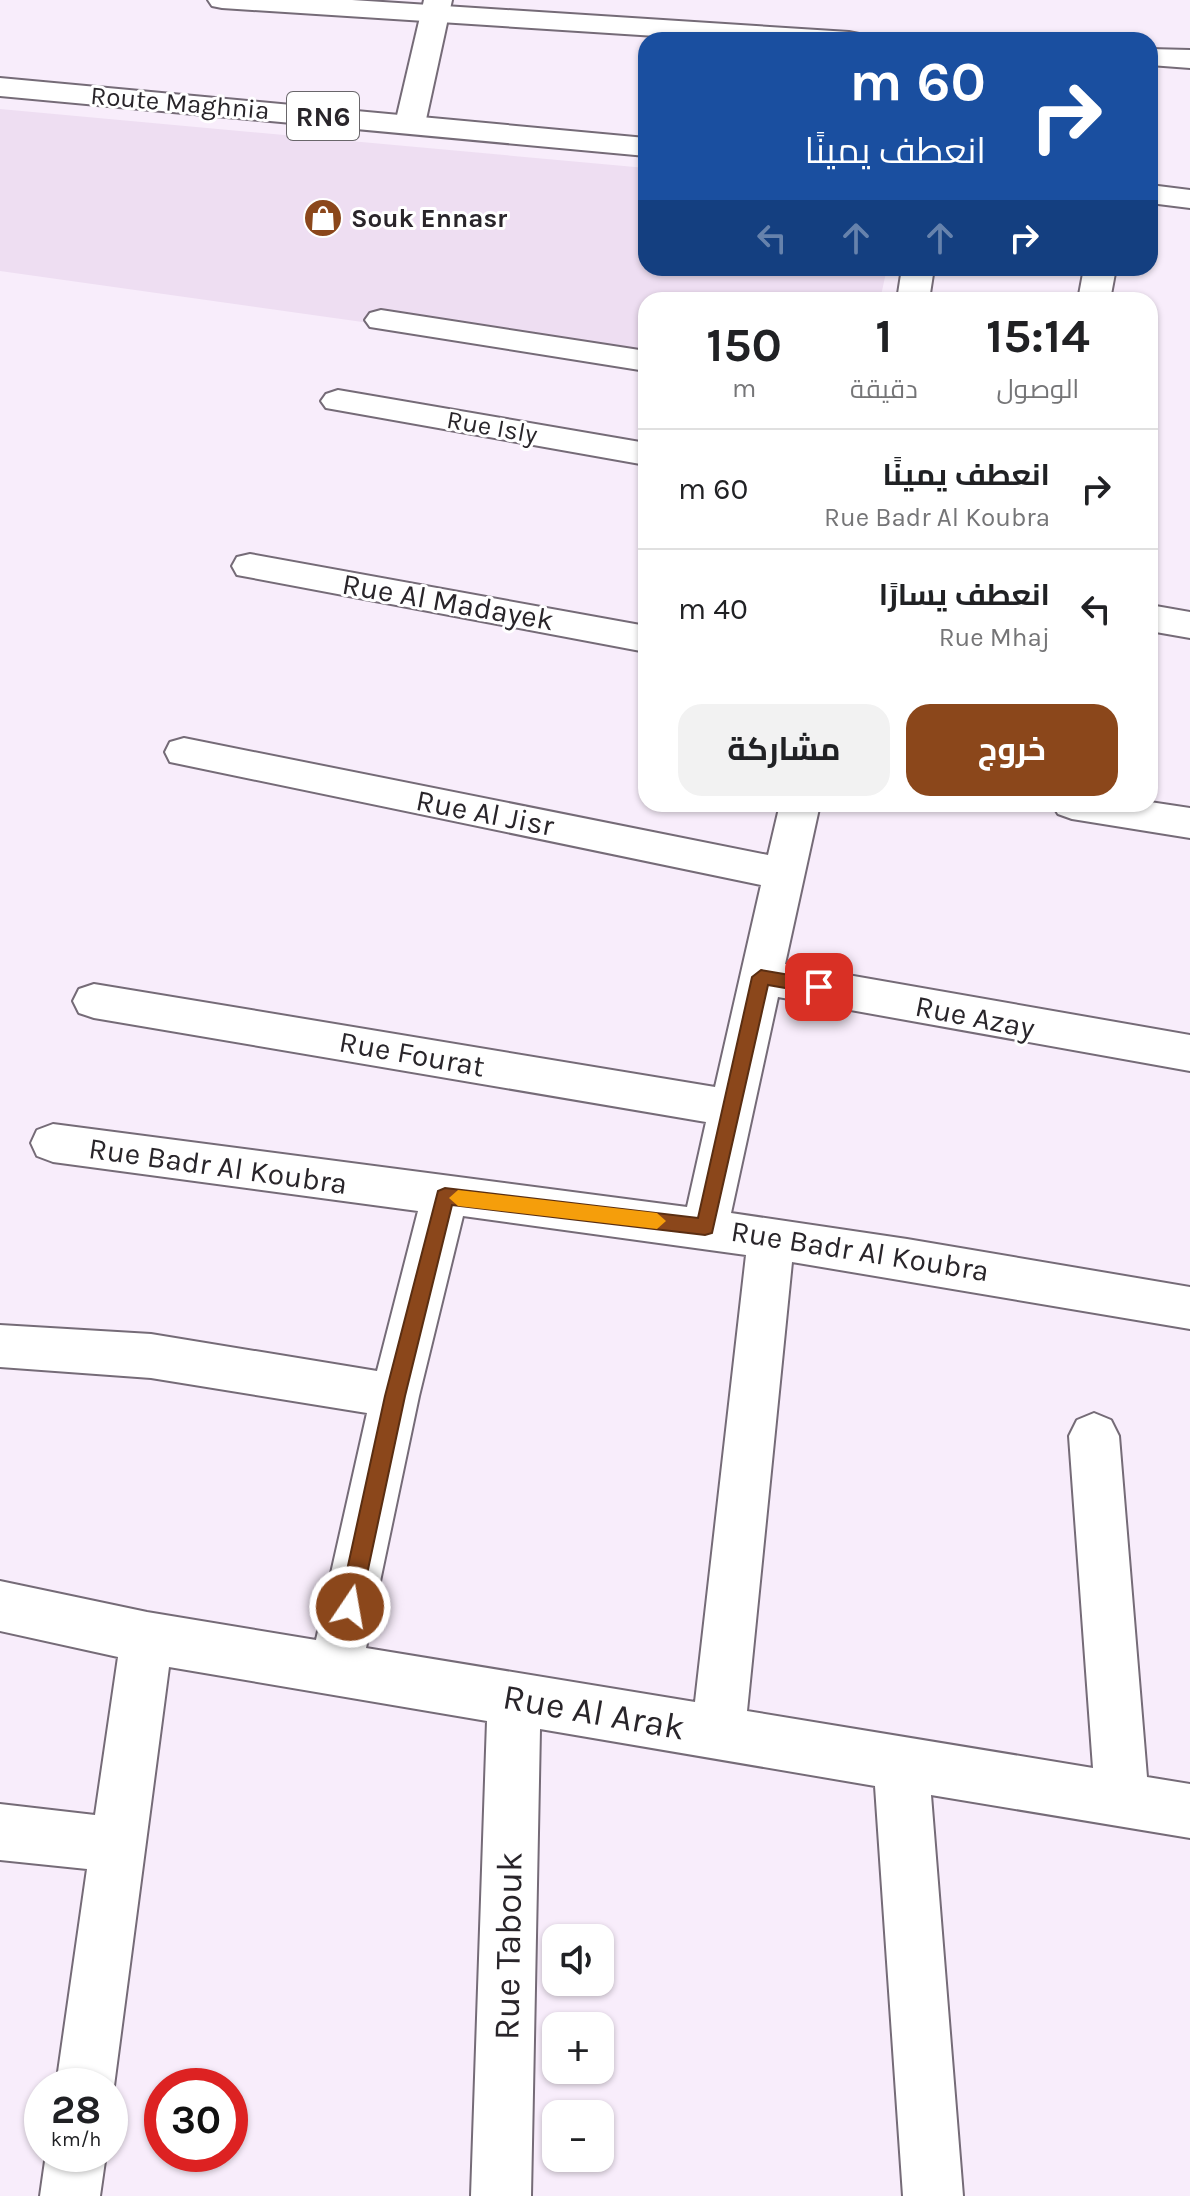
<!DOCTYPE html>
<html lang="ar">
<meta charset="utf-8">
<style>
body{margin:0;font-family:Karla,Cairo,sans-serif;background:#f2f2f2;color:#202124;direction:rtl;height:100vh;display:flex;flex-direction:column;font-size:30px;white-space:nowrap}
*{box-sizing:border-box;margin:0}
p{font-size:26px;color:#757577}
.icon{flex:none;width:44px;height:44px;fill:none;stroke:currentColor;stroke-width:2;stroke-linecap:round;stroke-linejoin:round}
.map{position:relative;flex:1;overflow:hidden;direction:ltr}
.sheet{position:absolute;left:638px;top:292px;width:520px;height:520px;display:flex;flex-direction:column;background:#fff;border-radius:24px;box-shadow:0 2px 6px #0004;direction:rtl}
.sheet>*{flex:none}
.top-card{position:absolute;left:638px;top:32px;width:520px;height:244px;border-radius:24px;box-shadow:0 2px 6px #0004;direction:rtl;background:#1a4fa0;color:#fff;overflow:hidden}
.fabs{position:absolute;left:542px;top:1924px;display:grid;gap:16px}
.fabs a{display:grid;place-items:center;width:72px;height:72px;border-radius:16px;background:#fff;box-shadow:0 2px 6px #0004;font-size:40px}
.speed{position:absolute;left:24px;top:2068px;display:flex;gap:16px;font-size:40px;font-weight:700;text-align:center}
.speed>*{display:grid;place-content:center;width:104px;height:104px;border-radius:50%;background:#fff;box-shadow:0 2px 6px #0004;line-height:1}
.speed small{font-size:20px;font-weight:400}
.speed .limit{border:12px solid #d22;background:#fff;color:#111}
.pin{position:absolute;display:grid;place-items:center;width:68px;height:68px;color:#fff;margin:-34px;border-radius:16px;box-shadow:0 4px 12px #0006}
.me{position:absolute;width:88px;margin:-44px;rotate:12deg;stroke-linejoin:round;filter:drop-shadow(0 0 6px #0008)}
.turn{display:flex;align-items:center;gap:28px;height:168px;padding:0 40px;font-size:36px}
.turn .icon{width:104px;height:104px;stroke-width:2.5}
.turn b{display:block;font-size:56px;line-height:68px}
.lanes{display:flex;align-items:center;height:76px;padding:0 40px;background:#0003;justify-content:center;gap:40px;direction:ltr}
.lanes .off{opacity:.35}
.eta{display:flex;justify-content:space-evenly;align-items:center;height:136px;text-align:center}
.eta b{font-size:48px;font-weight:700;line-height:56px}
.primary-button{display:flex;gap:16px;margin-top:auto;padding:16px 40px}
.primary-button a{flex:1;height:92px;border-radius:24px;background:#8b471b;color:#fff;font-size:32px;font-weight:700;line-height:92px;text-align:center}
.primary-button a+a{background:#f2f2f2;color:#202124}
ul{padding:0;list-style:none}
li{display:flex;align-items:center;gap:24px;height:120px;padding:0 40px;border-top:2px solid #e0e0e0}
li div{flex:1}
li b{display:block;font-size:30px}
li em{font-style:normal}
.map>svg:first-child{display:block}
.built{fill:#eedef2}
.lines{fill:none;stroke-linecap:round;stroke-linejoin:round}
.minor-casing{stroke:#756b77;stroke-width:4}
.tertiary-casing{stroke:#756b77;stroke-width:4}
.primary-casing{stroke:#756b77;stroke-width:4}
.minor{fill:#fff;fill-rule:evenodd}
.tertiary{fill:#fff;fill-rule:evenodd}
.primary{fill:#fff;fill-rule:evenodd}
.route{fill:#8b471b;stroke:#5a2e12;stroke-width:2}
.slow{fill:#f59e0b}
.labels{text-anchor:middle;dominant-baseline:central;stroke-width:6;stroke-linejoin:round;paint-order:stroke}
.far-street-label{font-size:26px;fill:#29252a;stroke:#fff}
.far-poi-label{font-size:26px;font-weight:bold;fill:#29252a;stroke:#fff;text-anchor:start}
.shield{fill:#fff;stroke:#69666a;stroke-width:2}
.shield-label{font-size:28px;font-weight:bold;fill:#29252a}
.street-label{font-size:30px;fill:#29252a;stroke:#fff}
.near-street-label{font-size:36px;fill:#29252a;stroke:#fff}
</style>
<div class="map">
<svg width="1190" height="2196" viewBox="0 0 1190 2196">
<rect width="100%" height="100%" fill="#f8edfb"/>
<path class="built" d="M0,109L646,168V268H887L880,300H646V362L0,271Z"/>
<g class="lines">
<defs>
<path id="minor" d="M208,0H352L849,32L859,34L863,40H718L222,8L212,6Z
M1150,49L1190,50V68L1150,65Z
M902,268H934L929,300H897Z
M1084,268H1116L1110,300H1078Z
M381,310L646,351V371L370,327L365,320L370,313Z
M338,390L646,443V465L326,408L321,401L326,394Z
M250,554L646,626V652L237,575L232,566L237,557Z
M1150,605L1190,612V638L1150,631Z
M184,738L768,855L780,804H820L785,964L1190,1035V1071L778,997L731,1213L907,1239L1190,1287V1329L792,1262L747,1711L1093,1768L1069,1436L1077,1420L1094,1413L1111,1420L1119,1436L1147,1777L1190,1784V1838L931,1795L963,2196H903L875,1786L540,1729L531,2196H471L487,1721L169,1667L114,2086L110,2097V2086H56L87,1869L0,1860V1804L95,1815L118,1657L0,1631V1581L147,1612L316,1640L367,1413L151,1378L0,1367V1325L151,1334L377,1371L418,1211L53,1162L37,1156L31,1143L37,1130L53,1124L687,1207L706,1122L94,1018L79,1013L73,1001L79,989L94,984L715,1087L761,885L170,762L165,752L170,742ZM463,1216L746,1255L695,1702L366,1648L419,1396Z
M1150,802L1190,808V838L1072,819L1058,814L1052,804Z
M46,2154H106L100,2196H40Z"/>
<path id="tertiary" d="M424,0H452L425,124L420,130H400L395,124Z"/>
<path id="primary" d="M0,78L646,138V156L0,96Z
M1150,185L1190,190V208L1150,203Z"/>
</defs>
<use href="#minor" class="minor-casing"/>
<use href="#tertiary" class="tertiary-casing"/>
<use href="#primary" class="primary-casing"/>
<use href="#minor" class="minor"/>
<use href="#tertiary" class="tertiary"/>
<use href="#primary" class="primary"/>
</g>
<path class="route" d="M761,970L819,980L828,987L819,994L768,985L712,1233L705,1235L452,1205L405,1396L360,1607L357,1614L350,1617L342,1614L339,1607L385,1396L438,1191L445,1188L698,1218L752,977Z"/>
<path class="slow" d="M458,1190L657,1213L666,1221L657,1229L458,1206L449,1198Z"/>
<defs>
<symbol id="shop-disc" viewBox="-11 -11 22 22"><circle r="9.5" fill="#8b471b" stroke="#fff"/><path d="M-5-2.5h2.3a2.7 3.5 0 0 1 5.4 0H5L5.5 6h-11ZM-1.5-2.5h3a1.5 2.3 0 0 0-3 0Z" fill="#fff"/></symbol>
</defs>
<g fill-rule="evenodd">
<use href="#shop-disc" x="301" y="196" width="44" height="44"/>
</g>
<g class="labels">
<g class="far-street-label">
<text transform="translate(180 103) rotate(5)">Route Maghnia</text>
<text transform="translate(492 427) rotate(10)">Rue Isly</text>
</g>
<g class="far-poi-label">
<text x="351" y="218">Souk Ennasr</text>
</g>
<rect class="shield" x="287" y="92" width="72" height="48" rx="6"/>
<g class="shield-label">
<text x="323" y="116">RN6</text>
</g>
<g class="street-label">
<text transform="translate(448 602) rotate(10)">Rue Al Madayek</text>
<text transform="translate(485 813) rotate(11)">Rue Al Jisr</text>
<text transform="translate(975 1017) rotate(11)">Rue Azay</text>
<text transform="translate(412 1054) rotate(10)">Rue Fourat</text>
<text transform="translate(218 1166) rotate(8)">Rue Badr Al Koubra</text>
<text transform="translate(860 1251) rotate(9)">Rue Badr Al Koubra</text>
</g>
<g class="near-street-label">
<text transform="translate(594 1712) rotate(10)">Rue Al Arak</text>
<text transform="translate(508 1946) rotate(-89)">Rue Tabouk</text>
</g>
</g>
</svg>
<div class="fabs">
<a><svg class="icon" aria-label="sound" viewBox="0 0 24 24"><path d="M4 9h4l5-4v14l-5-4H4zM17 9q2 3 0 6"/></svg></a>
<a>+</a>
<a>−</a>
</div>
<div class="speed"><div>28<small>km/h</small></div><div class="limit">30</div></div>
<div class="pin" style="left:819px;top:987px;background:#d93025"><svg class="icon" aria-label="arrive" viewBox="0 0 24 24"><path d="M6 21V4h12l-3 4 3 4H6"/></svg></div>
<svg class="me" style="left:350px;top:1607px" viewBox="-20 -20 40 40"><circle r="17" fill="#8b471b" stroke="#fff" stroke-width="3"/><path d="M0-11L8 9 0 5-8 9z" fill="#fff"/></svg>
<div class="top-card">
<div class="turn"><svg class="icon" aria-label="right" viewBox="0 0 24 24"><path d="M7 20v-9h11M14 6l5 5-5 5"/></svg><div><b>60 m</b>انعطف يمينًا</div></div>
<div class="lanes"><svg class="icon off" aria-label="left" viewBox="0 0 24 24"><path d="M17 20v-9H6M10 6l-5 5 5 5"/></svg><svg class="icon off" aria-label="ahead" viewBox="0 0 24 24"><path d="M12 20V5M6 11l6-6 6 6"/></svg><svg class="icon off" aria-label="ahead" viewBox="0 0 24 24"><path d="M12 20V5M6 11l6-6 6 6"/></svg><svg class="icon" aria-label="right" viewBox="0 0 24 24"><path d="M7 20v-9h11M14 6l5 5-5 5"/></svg></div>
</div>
<section class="sheet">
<div class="eta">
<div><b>15:14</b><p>الوصول</p></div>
<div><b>1</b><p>دقيقة</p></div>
<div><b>150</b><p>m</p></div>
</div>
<ul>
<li><svg class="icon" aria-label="right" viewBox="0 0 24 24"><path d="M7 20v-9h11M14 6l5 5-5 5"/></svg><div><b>انعطف يمينًا</b><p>Rue Badr Al Koubra</p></div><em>60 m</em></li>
<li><svg class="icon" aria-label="left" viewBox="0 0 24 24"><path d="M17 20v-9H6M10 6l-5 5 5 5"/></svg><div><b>انعطف يسارًا</b><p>Rue Mhaj</p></div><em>40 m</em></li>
</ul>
<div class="primary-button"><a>خروج</a><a>مشاركة</a></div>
</section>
</div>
